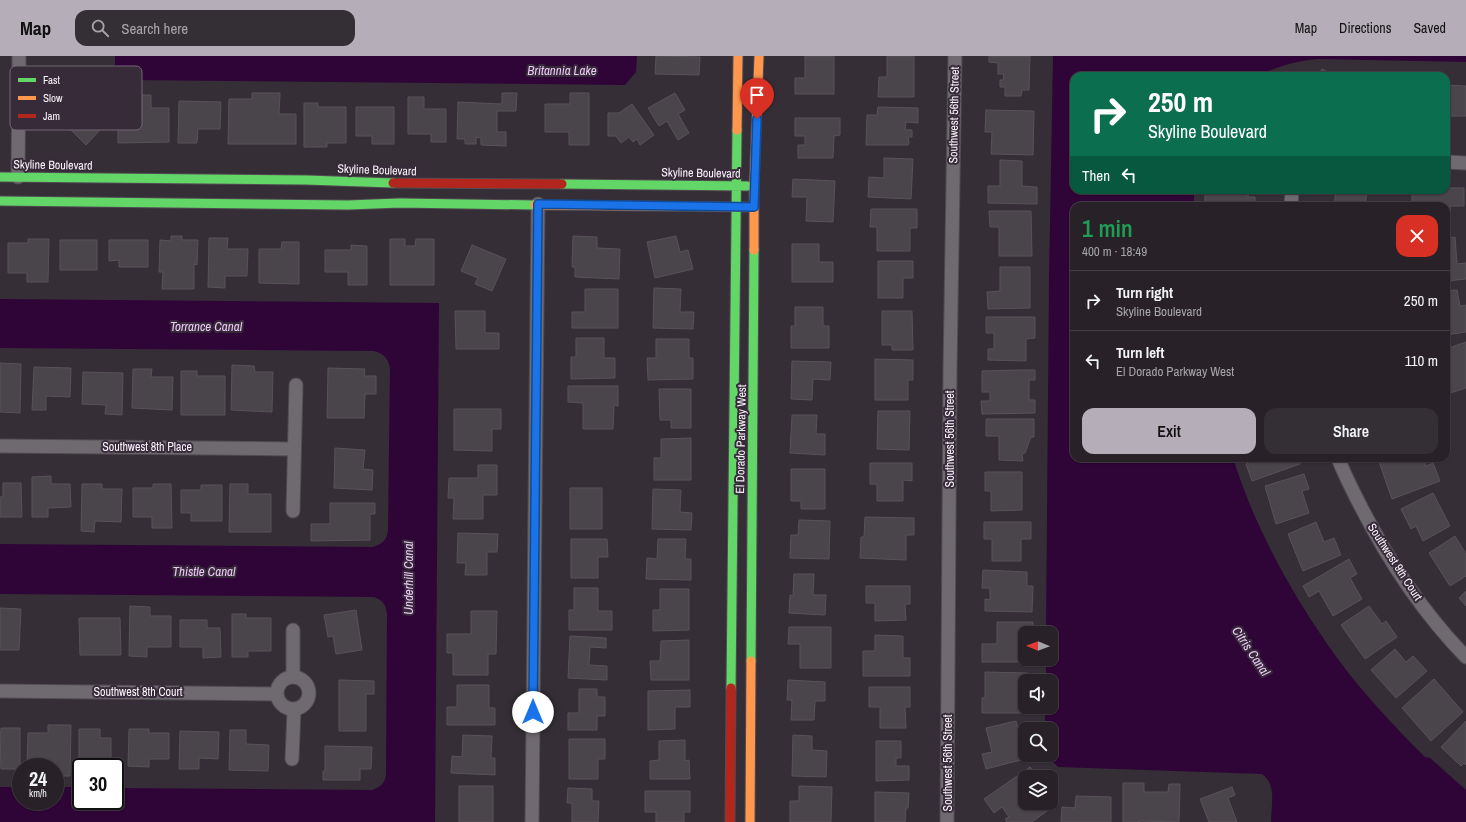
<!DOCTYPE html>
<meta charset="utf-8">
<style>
body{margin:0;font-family:"Archivo Narrow",sans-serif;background:#342f34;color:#f1f3f6;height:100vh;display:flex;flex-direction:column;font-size:15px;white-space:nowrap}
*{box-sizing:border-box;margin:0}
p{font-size:13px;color:#a5a4a8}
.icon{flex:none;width:22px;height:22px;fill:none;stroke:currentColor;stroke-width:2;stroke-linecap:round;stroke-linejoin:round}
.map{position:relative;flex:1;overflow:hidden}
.panel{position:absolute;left:1070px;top:146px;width:380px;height:260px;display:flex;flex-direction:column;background:#282228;border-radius:12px;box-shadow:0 1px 3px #0004,0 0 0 1px #443f45}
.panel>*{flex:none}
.guide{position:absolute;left:1070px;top:16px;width:380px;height:122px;border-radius:12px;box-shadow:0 1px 3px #0004,0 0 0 1px #443f45;background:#0b6e4f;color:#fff;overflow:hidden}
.needle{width:26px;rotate:271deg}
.controls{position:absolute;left:1018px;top:570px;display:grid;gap:8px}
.controls a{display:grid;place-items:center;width:40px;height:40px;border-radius:8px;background:#282228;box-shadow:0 1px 3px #0004,0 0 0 1px #443f45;font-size:20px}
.speed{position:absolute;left:12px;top:702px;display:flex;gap:8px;font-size:20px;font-weight:700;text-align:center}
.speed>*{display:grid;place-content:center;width:52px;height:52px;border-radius:50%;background:#282228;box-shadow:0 1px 3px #0004,0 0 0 1px #443f45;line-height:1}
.speed small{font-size:10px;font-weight:400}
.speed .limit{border:2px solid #111;border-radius:6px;background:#fff;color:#111}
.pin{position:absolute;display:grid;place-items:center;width:34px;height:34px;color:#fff;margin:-41px -17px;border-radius:50% 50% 50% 0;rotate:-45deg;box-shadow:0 0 4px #0007}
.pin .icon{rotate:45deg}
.me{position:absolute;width:44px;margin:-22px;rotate:0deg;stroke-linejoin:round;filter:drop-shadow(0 0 3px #0008)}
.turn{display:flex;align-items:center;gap:14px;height:84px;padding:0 12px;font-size:18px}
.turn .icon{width:52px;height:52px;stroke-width:2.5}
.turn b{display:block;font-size:28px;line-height:34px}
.then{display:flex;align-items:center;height:38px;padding:0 12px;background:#0003;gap:8px;font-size:15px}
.round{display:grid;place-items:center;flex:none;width:42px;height:42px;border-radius:12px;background:#342f34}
.head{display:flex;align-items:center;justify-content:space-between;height:68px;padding:0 12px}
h1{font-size:24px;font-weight:600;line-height:30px;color:#1e9e55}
.button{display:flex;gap:8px;margin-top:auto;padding:8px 12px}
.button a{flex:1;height:46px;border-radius:12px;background:#b5adb7;color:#111;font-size:16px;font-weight:600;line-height:46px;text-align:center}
.button a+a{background:#342f34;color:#f1f3f6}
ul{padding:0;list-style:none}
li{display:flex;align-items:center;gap:12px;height:60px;padding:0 12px;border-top:1px solid #443f45}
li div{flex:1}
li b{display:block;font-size:15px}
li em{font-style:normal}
header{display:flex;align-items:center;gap:24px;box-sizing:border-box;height:56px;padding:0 20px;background:#b5adb7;color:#111}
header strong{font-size:19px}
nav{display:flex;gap:22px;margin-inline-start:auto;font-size:14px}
.search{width:280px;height:36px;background:#342f34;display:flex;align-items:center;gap:10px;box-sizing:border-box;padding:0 14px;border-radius:12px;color:#a5a4a8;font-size:15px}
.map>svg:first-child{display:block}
.water{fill:#2f0538}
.building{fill:#4a444b;stroke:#585259}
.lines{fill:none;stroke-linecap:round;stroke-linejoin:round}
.street-casing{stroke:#514c52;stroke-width:15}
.fast-casing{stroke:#514c52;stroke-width:11}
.slow-casing{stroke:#514c52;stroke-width:11}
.jam-casing{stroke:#514c52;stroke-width:11}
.street{stroke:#6f6a70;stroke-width:13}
.fast{stroke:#63d668;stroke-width:9}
.slow{stroke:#ff974d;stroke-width:9}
.jam{stroke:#b3261e;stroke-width:9}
.route-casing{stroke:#114b97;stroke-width:10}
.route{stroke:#1a73e8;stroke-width:7}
.labels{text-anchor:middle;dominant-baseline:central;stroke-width:4;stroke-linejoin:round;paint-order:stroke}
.street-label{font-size:12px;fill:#faf2fc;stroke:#372b3a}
.water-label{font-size:13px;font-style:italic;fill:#f0c9fb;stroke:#372b3a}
.key{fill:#372b3a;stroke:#726774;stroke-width:1}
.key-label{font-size:11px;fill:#faf2fc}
</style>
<header>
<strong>Map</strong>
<div class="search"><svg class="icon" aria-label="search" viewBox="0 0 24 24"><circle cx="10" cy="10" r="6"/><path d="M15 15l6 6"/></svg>Search here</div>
<nav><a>Map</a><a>Directions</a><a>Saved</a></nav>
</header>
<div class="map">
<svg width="1466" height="766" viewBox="0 0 1466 766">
<rect width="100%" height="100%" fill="#352e36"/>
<path class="water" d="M115,0H637L636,16L625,29L126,24L115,12Z
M1053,0H1466V6L1318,3C1295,5 1279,10 1257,20H1074V134H1194V150H1074V402H1233C1255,472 1292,539 1335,599C1361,635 1393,669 1425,701L1430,702L1466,734V766H1271C1271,751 1277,728 1262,718L1058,711L1046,699H1051V673H1045V651H1051V625H1046V603H1051V577H1046L1049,222Z
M0,243L439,247L435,766H0V731H21V745H55V731H81V745H115V732L372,734C381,731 385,727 386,718L387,558C386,549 383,544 374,541L0,538V488L373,491C382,488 387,484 388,474L390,312C388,302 384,298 374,295L0,292Z"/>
<path class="building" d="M656,0L700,1L699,19L655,18Z
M805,0H834V38H795V22H805Z
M887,0H914V41H878L879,21H887Z
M989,0H1030L1029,34H1022L1021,40H1005V31H1000V24H1003L1004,18H998V7L989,6Z
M1322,13L1335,20H1318Z
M78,14L109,45L91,63L101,73L86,89L64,67L72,58L53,39Z
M1365,16H1383V20H1365Z
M1446,29L1466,30V60H1446Z
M252,37H280L279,58H296V88H228L229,43H252Z
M502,37H517L516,55H497V76H506V90L481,89V82L476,81V88H465V83H457L458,46L502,48Z
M570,37H589V89H569V76H545V48H570Z
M675,37L685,54L678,58L689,77L678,84L667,65L659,70L648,52Z
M127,39H151V52H169V86L118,87V63H127Z
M408,41H424V53H446V86H431V78H408Z
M179,45L221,46L220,73H198L197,87H178Z
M304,47H318V51H346V87H327V91H304Z
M632,48L654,79L640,89L637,83L633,86L629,81L621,87L616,80H608V57H619Z
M356,51H394V88H372V80H356Z
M878,51L918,52V67L906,66L905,74H912V81H908L909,87L908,89H866L867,59H877Z
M986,54L1034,55L1033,99L991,98L992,76H985Z
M795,62H840V79L834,80L833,102H798V89H805V80H795Z
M884,102L913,103L911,143L868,141L869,121L884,122Z
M1000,104L1022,105V130L1037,131V148L988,147V130H1000Z
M793,123L835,125L833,166L806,165L807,141H792Z
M1446,132H1464V150H1450V171H1446V150H1412V134H1446Z
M1205,134H1248V141H1255V150H1205Z
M1336,134H1367L1365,150H1330H1334Z
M871,153H917V172H910V195H877V171H870Z
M989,155H1031L1032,200H999V171H990Z
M171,180H182V184H198L197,209L194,208V233H162L163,216H159L160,184L171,185Z
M573,180L597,181V192L620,193L619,223L575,221V211H572Z
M676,180L680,196L688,194L693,213L655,222L647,186Z
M1455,181L1457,208L1466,207V223L1446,225V182Z
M209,182H228L227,193H248L247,220H225V232L208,231Z
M28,183H49L48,226H27V217H8V187H28Z
M390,183H405V190H415L416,183H434V229H390Z
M60,184H97V214H60Z
M109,184H148V211H119V204L109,205Z
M282,186H299V228L259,227V193H281Z
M792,188H819V206H833V226H792Z
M351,189L367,190V229H348V216H325V194H351Z
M472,189L506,203L492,235L475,228L478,222L461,215Z
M878,205H913V222H903V242H878Z
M1000,211H1030V252L988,253L987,236L1000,235Z
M654,232L681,233L680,256H694L693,273L653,272Z
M585,233H618V272H572V256H585Z
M1457,234L1460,250L1466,249V276L1446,279V235Z
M795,251H823V270H829V292H791V270H795Z
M455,255H485V277H499V293H456Z
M882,255H912L913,294H892V289H882Z
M986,261H1035V282L1026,283V305L988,304V293H994V277H986Z
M576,282H604V302H615V322L571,323V301H576Z
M656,283H689V302H693V323L648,324L647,302H656Z
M1466,286V332L1447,338L1446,310L1450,309L1446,293Z
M875,303L913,304V324H908V344H875Z
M792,305L831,306L830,324L813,323L812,344L791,343Z
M0,307L21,308L20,357L0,356Z
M232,309L254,310L255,316H273L272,356L231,354Z
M34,311L71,312L70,341L46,340V354H32Z
M328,312L365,313L364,320H376V338H365L364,362H327Z
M133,313H152L151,321H173L172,354L132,352Z
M1020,314H1035V324H1029V344H1035V357L982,358L981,345H990V336H982V315Z
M181,315H197V320H225V359H181Z
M83,316L123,317L122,359L105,358L106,349L82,348Z
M568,330H618V350L614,349L613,373H583V347L568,346Z
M659,333H691V372H671V364H660Z
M454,353H501V373H492V395L454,394Z
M878,355H910L909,394L877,393Z
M792,359H817L816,378H825V399L790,397Z
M986,363H1034V381H1031L1025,397L1022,398L1023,405L999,404V380H986Z
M691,382V424H654V402H661V383Z
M335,392L365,394L363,413L373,414L372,434L334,432Z
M1255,402H1298L1300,408L1252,425L1246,408L1256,404Z
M1379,402H1423L1426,410L1433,407L1440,425L1392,443L1378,403Z
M870,407H912V425L903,424V445H877V428H870Z
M478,409H497V439H483V463H453L454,442H448L449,422H478Z
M791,413H825V453H801V445H791Z
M985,416H1022V454L991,455V435H985Z
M1304,418L1309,433L1302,435L1309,457L1276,468L1265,430Z
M51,420V428H70L71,451L48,452V461H32V421Z
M3,427H21L22,461H0V441H3Z
M82,428H102V433H122L121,466L95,465L94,476L81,475Z
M153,428H171L172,472H152V461H133V432H153Z
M230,428H248V438H271V476H229Z
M201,429H222V465H191V457H181V434H201Z
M570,432H602V473H570Z
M653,433L681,434L680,456L692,457L691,474L652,473Z
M1433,437L1450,470L1423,485L1416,470L1411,473L1401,453Z
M330,447H375V458H370V484L311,485V468H330Z
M865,461L914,462V479H906V504L860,502L861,481H864Z
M799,464L830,465L829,503L790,502L791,479H798Z
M984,466H1031V483H1021V505H992V483H984Z
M1316,466L1324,486L1334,482L1341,499L1303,515L1288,478Z
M458,477L498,478L497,496H487V519H465L466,507H457Z
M1455,480L1466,498V520L1450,530L1429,497Z
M571,483H607L608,501H598V522H571Z
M658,483H686L685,503H691V524L646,523L647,502L657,503Z
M1349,503L1357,518L1350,522L1362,543L1333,560L1319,535L1309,541L1303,530Z
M983,514L1027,516V530H1033L1032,556L985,555V543L990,544V532H982Z
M794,518H814L813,539H826L825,559L789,557L790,539L793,540Z
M866,530H910V548H905L906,564L875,565V547H866Z
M574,532H598V555H612V574H569V554H574Z
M660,533H689V574L653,575V554H660Z
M1466,535V550L1459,542Z
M130,550L150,551V560H171V591H147V601L129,600Z
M1369,550L1382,568L1386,565L1397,581L1365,603L1341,569Z
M0,552L21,553L19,594H0Z
M356,554L362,594L336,598L333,580L328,581L324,559Z
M471,555H497L496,598H488V619H453V597H447V578H471Z
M232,558H246V562H271V595H248V601H232Z
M79,562H120L121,599H80Z
M180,564H207V572H220L221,601L203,602V591H180Z
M997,566H1033V577H1025L1026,606H982V588H997Z
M789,571H831V612H800V588H788Z
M875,579L903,580V602H910V620H863V595H875Z
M570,580L606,582V592L590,591L589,609L607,610V624L568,622Z
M689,584V624H651L650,605H660L661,585Z
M1395,593L1406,606L1413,600L1427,615L1396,642L1371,614Z
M985,616L1028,617V625H1025V635H1022V657H982V642H985Z
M1434,623L1463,656L1431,685L1402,652Z
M339,624L374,625V638H366V675H339Z
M788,624L825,626V645H815L814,664H791L792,644H787Z
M457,629H489V652H495V669H447V651H457Z
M869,631H910V651H905L906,672H880V651H869Z
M579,633H597V641H605V660H597V674H568V657H579Z
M690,634V651H675V673L648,674V635Z
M1016,665L1025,703L986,713L982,698L992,696L986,672Z
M1466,665V709L1464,707L1461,710L1441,691Z
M48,669H71L70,720H56V713H55V711H27L28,677H48Z
M1,672H20V713H1L0,676H1Z
M79,673H100V682H111V711H79Z
M129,673H149V677H169V703H149V711L128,710Z
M230,674H246V688L269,689L268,715L229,714Z
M180,675L219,676L218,703L199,702V713H179Z
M463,679L492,680L491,702H495V719L451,717L452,700L462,701Z
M793,679L812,680V694L827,695L826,721L792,720Z
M569,683H605V703H598V723H569Z
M685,684V705L689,704L690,723H650V705L659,704V685Z
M876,685H901V702H896V710H909V724L876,725Z
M325,690L372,691L371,713H360V724H323V715H325Z
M1030,711L1038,721H1025V747H1041L1047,755L1032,766H1007L1005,763L1009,761L1002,751L994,757L984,743Z
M1123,727H1144V736H1168L1169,728H1180L1179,766L1140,765V766H1123Z
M459,730H493V766H459Z
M799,730L832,731L831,766H790V745H799Z
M1232,731L1235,739L1228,742L1237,766H1209L1200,743Z
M568,732L592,733V745H599L598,766H572V747H567Z
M645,735H690V756H684V766H656V756H645Z
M875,736L909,737L908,752H906L905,766H875Z
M1076,740L1111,741V766H1061L1062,751L1075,752Z"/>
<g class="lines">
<defs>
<path id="street" d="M1446,106L1466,107
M18,121L19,0
M1291,150L1292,134
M0,390L294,393
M1338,402C1344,418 1352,433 1360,449C1388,504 1423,557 1466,601
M293,455L296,329
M277 637a16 16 0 1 1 32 0a16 16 0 1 1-32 0Z
M293,621V574
M0,635L277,638
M292,703L294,654
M532,766L538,148
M947,766L950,314L955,0"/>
<path id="fast" d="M0,121L306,124L393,127
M562,128L747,130
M0,145L348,149L400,147L535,149
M751,605L754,194
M731,632L737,74"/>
<path id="slow" d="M737,74L738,0
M535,149L747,151
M754,194V130L759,0
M750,766L751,605"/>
<path id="jam" d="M393,127L562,128
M730,766L731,632"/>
</defs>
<use href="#street" class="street-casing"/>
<use href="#fast" class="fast-casing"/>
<use href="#slow" class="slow-casing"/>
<use href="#jam" class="jam-casing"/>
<use href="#street" class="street"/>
<use href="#fast" class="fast"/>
<use href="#slow" class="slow"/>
<use href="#jam" class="jam"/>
</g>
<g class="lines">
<defs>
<path id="route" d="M533,656L538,148L754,151L757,63"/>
</defs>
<use href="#route" class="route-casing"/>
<use href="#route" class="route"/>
</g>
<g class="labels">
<g class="street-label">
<text transform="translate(954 59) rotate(-89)">Southwest 56th Street</text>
<text transform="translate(53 109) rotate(1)">Skyline Boulevard</text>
<text transform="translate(377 114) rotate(2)">Skyline Boulevard</text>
<text transform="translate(701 117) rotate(1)">Skyline Boulevard</text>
<text transform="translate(741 383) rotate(-89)">El Dorado Parkway West</text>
<text transform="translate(950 383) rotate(-90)">Southwest 56th Street</text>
<text x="147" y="391">Southwest 8th Place</text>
<text transform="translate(1395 506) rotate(57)">Southwest 9th Court</text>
<text x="138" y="636">Southwest 8th Court</text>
<text transform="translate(948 707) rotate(-90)">Southwest 56th Street</text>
</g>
<g class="water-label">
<text x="562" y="14">Britannia Lake</text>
<text x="206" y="270">Torrance Canal</text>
<text x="204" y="515">Thistle Canal</text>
<text transform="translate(408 522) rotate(-90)">Underhill Canal</text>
<text transform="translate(1251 595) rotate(56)">Citris Canal</text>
</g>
</g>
<rect x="10" y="10" width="132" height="64" rx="6" class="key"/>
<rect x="18" y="22" width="18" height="4" fill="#63d668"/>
<rect x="18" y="40" width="18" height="4" fill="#ff974d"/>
<rect x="18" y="58" width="18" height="4" fill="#b3261e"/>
<g class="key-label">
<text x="43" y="28">Fast</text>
<text x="43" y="46">Slow</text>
<text x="43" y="64">Jam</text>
</g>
</svg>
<div class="controls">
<a><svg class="needle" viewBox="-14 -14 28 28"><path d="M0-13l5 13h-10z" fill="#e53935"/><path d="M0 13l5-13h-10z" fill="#a5a4a8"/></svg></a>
<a><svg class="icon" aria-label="sound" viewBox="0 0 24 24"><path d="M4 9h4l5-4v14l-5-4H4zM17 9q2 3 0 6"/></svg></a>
<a><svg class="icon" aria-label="search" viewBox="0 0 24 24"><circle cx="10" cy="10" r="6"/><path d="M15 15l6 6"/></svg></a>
<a><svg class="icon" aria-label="layers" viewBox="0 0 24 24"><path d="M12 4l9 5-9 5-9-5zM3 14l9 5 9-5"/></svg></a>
</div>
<div class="speed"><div>24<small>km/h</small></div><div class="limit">30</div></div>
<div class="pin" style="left:757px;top:63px;background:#d93025"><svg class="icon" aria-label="arrive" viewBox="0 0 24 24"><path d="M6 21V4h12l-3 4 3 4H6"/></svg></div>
<svg class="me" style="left:533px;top:656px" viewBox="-20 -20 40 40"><circle r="19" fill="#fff"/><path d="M0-13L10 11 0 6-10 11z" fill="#1a73e8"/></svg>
<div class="guide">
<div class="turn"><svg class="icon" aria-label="right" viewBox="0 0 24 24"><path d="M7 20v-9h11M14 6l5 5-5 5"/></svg><div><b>250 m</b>Skyline Boulevard</div></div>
<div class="then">Then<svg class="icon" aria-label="left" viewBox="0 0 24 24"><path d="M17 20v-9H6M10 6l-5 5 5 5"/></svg></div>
</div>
<section class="panel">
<div class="head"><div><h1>1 min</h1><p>400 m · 18:49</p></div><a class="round" style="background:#d93025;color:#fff"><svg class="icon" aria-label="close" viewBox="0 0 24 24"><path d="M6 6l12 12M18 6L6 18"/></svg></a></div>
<ul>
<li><svg class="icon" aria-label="right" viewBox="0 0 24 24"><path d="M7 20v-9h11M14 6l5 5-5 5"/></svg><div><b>Turn right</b><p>Skyline Boulevard</p></div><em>250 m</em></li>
<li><svg class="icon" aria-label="left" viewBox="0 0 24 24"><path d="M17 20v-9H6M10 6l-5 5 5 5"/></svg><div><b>Turn left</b><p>El Dorado Parkway West</p></div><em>110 m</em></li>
</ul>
<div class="button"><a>Exit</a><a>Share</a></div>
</section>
</div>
